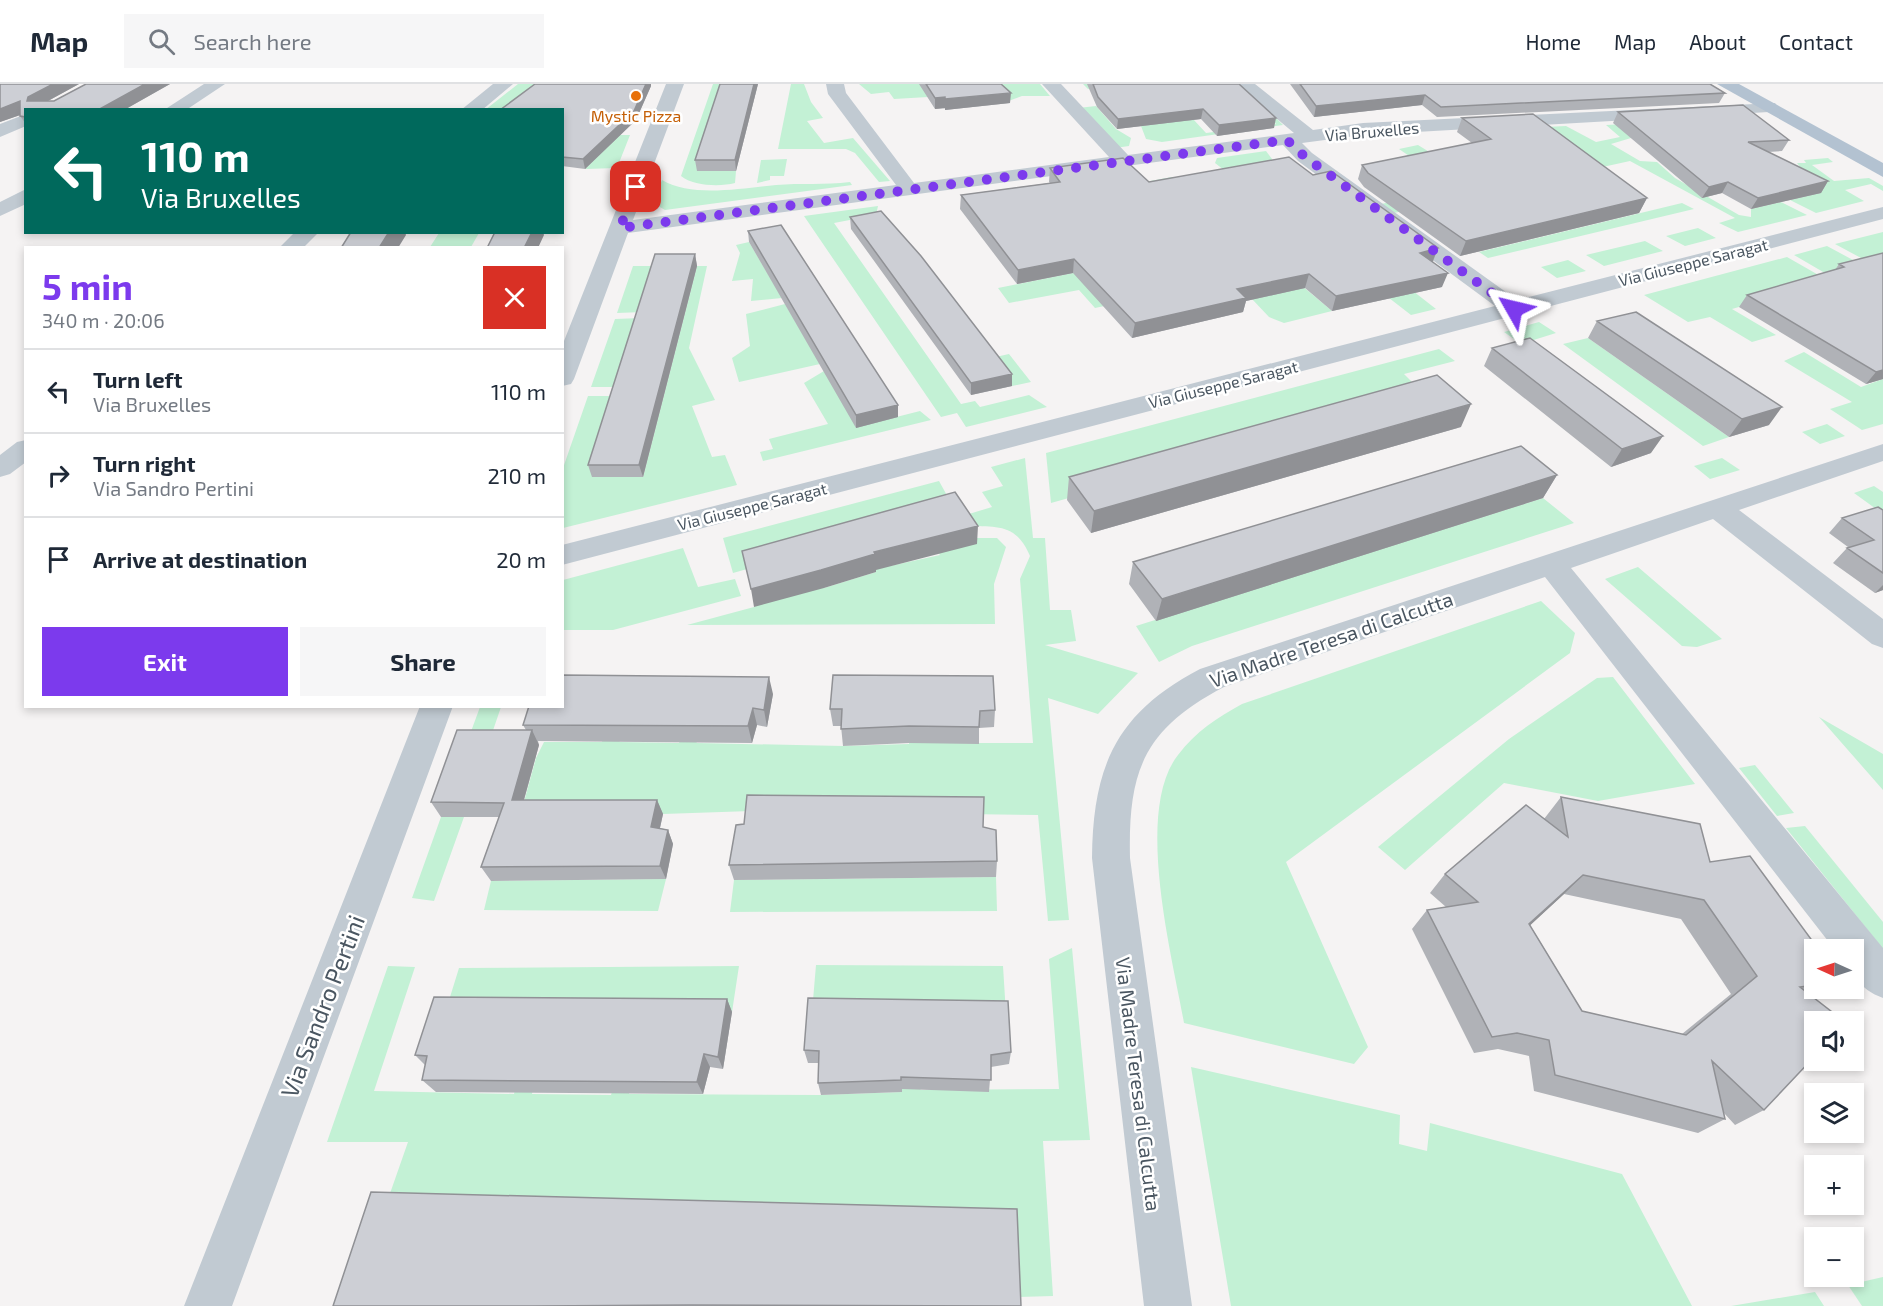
<!DOCTYPE html>
<meta charset="utf-8">
<style>
body{margin:0;font-family:"Exo 2",sans-serif;background:#f6f6f7;color:#1f2937;height:100vh;display:flex;flex-direction:column;font-size:22px;white-space:nowrap}
*{box-sizing:border-box;margin:0}
p{font-size:20px;color:#747a83}
.icon{flex:none;width:33px;height:33px;fill:none;stroke:currentColor;stroke-width:2;stroke-linecap:round;stroke-linejoin:round}
.map{position:relative;flex:1;overflow:hidden}
.drawer{position:absolute;left:24px;top:162px;width:540px;height:462px;display:flex;flex-direction:column;background:#fff;border-radius:0px;box-shadow:0 3px 9px #0003}
.drawer>*{flex:none}
.top-card{position:absolute;left:24px;top:24px;width:540px;height:126px;border-radius:0px;box-shadow:0 3px 9px #0003;background:#00695c;color:#fff;overflow:hidden}
.needle{width:39px;rotate:273deg}
.buttons{position:absolute;left:1804px;top:855px;display:grid;gap:12px}
.buttons a{display:grid;place-items:center;width:60px;height:60px;border-radius:0px;background:#fff;box-shadow:0 3px 9px #0003;font-size:30px}
.pin{position:absolute;display:grid;place-items:center;width:51px;height:51px;color:#fff;margin:-26px;border-radius:12px;box-shadow:0 3px 9px #0006}
.me{position:absolute;width:66px;margin:-33px;rotate:307deg;stroke-linejoin:round;filter:drop-shadow(0 0 4px #0008)}
.turn{display:flex;align-items:center;gap:21px;height:126px;padding:0 18px;font-size:27px}
.turn .icon{width:78px;height:78px;stroke-width:2.5}
.turn b{display:block;font-size:42px;line-height:51px}
.round{display:grid;place-items:center;flex:none;width:63px;height:63px;border-radius:0px;background:#f6f6f7}
.overview{display:flex;align-items:center;justify-content:space-between;height:102px;padding:0 18px}
h1{font-size:36px;font-weight:700;line-height:45px;color:#7c3aed}
.action{display:flex;gap:12px;margin-top:auto;padding:12px 18px}
.action a{flex:1;height:69px;border-radius:0px;background:#7c3aed;color:#fff;font-size:24px;font-weight:700;line-height:69px;text-align:center}
.action a+a{background:#f6f6f7;color:#1f2937}
ul{padding:0;list-style:none}
li{display:flex;align-items:center;gap:18px;height:84px;padding:0 18px;border-top:2px solid #e0e1e3}
li div{flex:1}
li b{display:block;font-size:22px}
li em{font-style:normal}
header{display:flex;align-items:center;gap:36px;box-sizing:border-box;height:84px;padding:0 30px;background:#fff;border-bottom:2px solid #e0e1e3}
header strong{font-size:28px}
nav{display:flex;gap:33px;margin-inline-start:auto;font-size:21px}
.search{width:420px;height:54px;background:#f6f6f7;display:flex;align-items:center;gap:15px;box-sizing:border-box;padding:0 21px;border-radius:0px;color:#747a83;font-size:22px}
.map>svg:first-child{display:block}
.green{fill:#c3f1d5}
.lines{fill:none;stroke-linecap:round;stroke-linejoin:round}
.minor{fill:#c1cad2;fill-rule:evenodd}
.major{fill:#b3c2d1;fill-rule:evenodd}
.wall{fill:#b0b2b7;fill-rule:evenodd}
.shaded-wall{fill:#909195}
.building{fill:#cdcfd5;stroke:#909195;stroke-width:1.5;fill-rule:evenodd}
.route{stroke:#7c3aed;stroke-width:10;stroke-dasharray:0 18}
.food-dot{fill:#e8710a;stroke:#fff;stroke-width:2}
.labels{text-anchor:middle;dominant-baseline:central;stroke-width:5;stroke-linejoin:round;paint-order:stroke}
.far-food-label{font-size:16px;fill:#c56008;stroke:#fff}
.far-street-label{font-size:16px;fill:#4a5661;stroke:#fff}
.street-label{font-size:20px;fill:#4a5661;stroke:#fff}
.near-street-label{font-size:24px;fill:#4a5661;stroke:#fff}
</style>
<header>
<strong>Map</strong>
<div class="search"><svg class="icon" aria-label="search" viewBox="0 0 24 24"><circle cx="10" cy="10" r="6"/><path d="M15 15l6 6"/></svg>Search here</div>
<nav><a>Home</a><a>Map</a><a>About</a><a>Contact</a></nav>
</header>
<div class="map">
<svg width="1883" height="1222" viewBox="0 0 1883 1222">
<rect width="100%" height="100%" fill="#f5f3f3"/>
<path class="green" d="M518,0H549L515,25L485,26Z
M713,0H725L697,87H736L735,99C720,103 693,102 681,92Z
M791,0H804L811,18L823,34L807,37L824,59L853,54L890,97L879,98L855,69L846,65H778Z
M859,0H1040L1050,12H1022L1003,19L928,13L894,15L889,8L871,10Z
M1083,0H1130L1180,21L1206,49L1276,40L1265,28H1270L1283,41L1162,58L1146,55L1141,42L1149,41L1125,0L1088,5Z
M1096,22L1116,45L1131,54L1129,62L1115,64L1078,24Z
M1646,39L1631,54L1611,60L1640,77L1657,78L1675,94L1739,131L1751,133V125L1781,118L1807,131L1738,148L1719,139L1735,134L1630,77L1394,129L1381,120L1406,115L1415,76L1399,65L1418,61L1465,90L1505,45L1566,42L1596,58L1620,53L1606,41Z
M607,51H630L617,84L585,85L598,72Z
M1266,67L1275,79L1413,207L1436,225L1411,231L1215,79L1217,74Z
M1828,74L1833,78L1812,81L1834,97L1869,94L1883,102V107L1871,100L1845,106L1864,117L1816,129L1790,116L1820,109L1797,79H1806L1804,76Z
M787,75L784,92H770V96L757,99L761,76Z
M1172,93L1332,227L1284,239L1269,233L1235,197H1222L1095,224L1079,206L1009,219L998,204L1202,163L1134,100Z
M662,96C692,114 742,104 776,101C800,99 825,101 850,98L852,101L665,126L653,119Z
M1682,119L1694,125L1488,174L1479,168Z
M878,122L876,131L834,139L961,320L975,317L980,323L1029,311L1047,323L966,343L957,329L941,333L804,132Z
M1698,144L1716,154L1685,162L1666,152Z
M1883,148V178L1874,181L1835,160Z
M439,149V148L479,149L471,163H430Z
M1645,157L1663,167L1604,182L1586,171Z
M749,158L782,214L751,217L753,195L732,197L740,169L736,161Z
M1827,162L1866,183L1830,192L1794,171Z
M1787,173L1829,197L1732,225L1776,251L1752,258L1710,233L1688,238L1644,211Z
M1568,176L1586,187L1557,194L1541,183Z
M633,182H658L643,228L617,229Z
M697,182H707L689,264L715,316L692,322L712,373L725,371L737,401L563,444V384L588,312H617L643,393Z
M785,220L820,280L739,298L732,274L750,262L746,230Z
M641,234L620,303H591L615,235Z
M1539,238L1556,249L1521,260L1504,248Z
M1588,254L1729,353L1703,362L1563,260Z
M1439,265L1455,277L1404,290L1427,313L1051,419L1046,369Z
M1804,268L1861,303L1883,295V340L1862,346L1830,325L1852,318L1784,277Z
M1009,270L1031,298L1012,302L991,274Z
M824,287L857,343L920,327L931,336L763,377L760,368L773,365L769,355L828,340L804,299Z
M1827,340L1845,352L1820,360L1802,348Z
M1025,374L1033,454H1045L1050,526H1071L1076,557L1045,561L1138,589L1098,630L1048,614L1069,836L1048,837L1038,731L751,727L663,730L522,725L536,674L544,658H602L606,643L620,658L679,659L684,641L697,659L843,662L909,660L910,644L923,659H1033L1020,495L1030,472C1016,439 997,443 966,442L959,433L992,423L982,408L1003,402L991,383Z
M1722,374L1740,386L1710,395L1694,382Z
M939,397L955,426L733,489L723,454Z
M1874,402L1883,408V430L1854,409Z
M1543,414L1574,439L1192,562L1159,578L1136,542Z
M973,454H997L1006,463L994,500L995,540L687,541L754,523L816,492L824,504L876,488L872,476L890,482L940,471L932,460Z
M683,464L698,503L735,495L741,512L613,546H563V496Z
M1638,483L1722,555L1697,563L1682,562L1605,495Z
M1541,517L1575,549L1570,569L1286,778L1368,963L1354,980L1184,939C1172,871 1134,727 1178,671C1196,647 1217,634 1242,620Z
M1613,593L1695,700L1598,717L1504,699L1405,786L1378,763L1509,655L1597,594Z
M480,623H501L488,661H466Z
M1819,633L1883,670V706Z
M1755,681L1794,729L1777,732L1739,684Z
M441,733H464L434,817L412,814Z
M1805,742L1883,838V865L1786,744Z
M996,793L997,827L730,828L734,796Z
M666,795L658,827L484,826L491,797Z
M1072,864L1090,1056L1043,1057L1053,1212L1018,1213L387,1118L408,1058H327L388,882L415,883L374,1007L514,1010L520,986L537,985L532,1010L611,1011L619,981L634,982L629,1010L821,1011L902,1008V982L921,1006L1059,1005L1049,875Z
M816,881L1003,882L1006,930L812,928Z
M739,882L732,928L446,926L459,884Z
M1191,983L1400,1031L1399,1060L1427,1067L1430,1039L1622,1090L1692,1222H1231Z
M1883,1193V1222H1862L1848,1201Z
M1815,1208L1824,1222H1731Z"/>
<g class="lines">
<path class="minor" d="M204,0H225L186,26H164Z
M493,0H513L482,26H461Z
M666,0H684L633,136L896,101L828,10L826,0H844L846,9L914,99L1109,73L1042,0H1061L1128,71L1294,49L1235,0H1255L1313,46L1363,39L1775,19L1778,23L1775,27L1769,28L1363,51L1302,59L1312,69L1517,216L1883,123V135L562,481V461L1495,222L1298,77L1283,61L628,149L574,295L571,300L562,302V262Z
M26,30V42L0,53V40Z
M26,105V120L0,132V118Z
M295,148H319L303,164H279Z
M26,356V378L10,390L0,393V371L17,358Z
M1883,360V377L1739,426L1883,535V564L1872,560L1713,435L1571,484L1883,864V914C1857,904 1854,892 1854,866H1835L1545,493L1224,603C1144,645 1128,686 1130,774L1192,1222H1144L1092,774C1093,682 1116,629 1200,585Z
M420,622H453L232,1222H184Z"/>
<path class="major" d="M1717,0H1739L1883,79V93Z"/>
</g>
<path class="wall" d="M0,0H79L48,17H54L86,0H170L124,26H26V40L20,32V31L0,38Z
M535,0H651V2L636,36L585,85L562,82V26Z
M720,0H758L736,87H697L695,76Z
M919,0H1001L1010,19L945,26V24L935,25Z
M1087,0H1239L1274,44L1217,52L1201,35L1117,45L1097,23Z
M1290,0H1710L1725,9L1719,19L1437,33L1422,21L1314,33Z
M1618,28L1789,56L1782,67L1768,68L1828,97L1821,109L1751,125L1722,109L1702,114L1613,39Z
M1462,34L1647,114L1639,129L1460,172L1364,103L1358,95L1362,81L1472,59L1457,48Z
M1050,84L1149,98L1313,91L1438,164L1433,178L1442,203L1332,227L1305,204L1246,217L1243,228L1132,254L1073,189L1017,200L960,125L961,111L1050,99L1049,98Z
M850,133L1012,302L971,311L851,145Z
M748,147L898,321V333L856,344L749,158Z
M1883,169V295L1866,300L1739,223L1747,211L1835,186L1839,180Z
M695,170L697,182L643,393H592L588,381Z
M1597,237L1769,341L1729,353L1588,254Z
M1492,264L1651,369L1611,383L1484,282Z
M1461,343L1091,449L1067,416L1069,393Z
M1557,391L1543,414L1156,537L1129,500L1133,478Z
M1883,426V506L1875,509L1833,479L1847,464L1848,463L1829,449L1842,434Z
M773,610L767,643L757,641L752,659L538,657L539,661L524,716H657L663,730L660,744L668,746L673,760L666,795L491,797L481,783L499,733H441L431,718L526,646L523,641Z
M830,625L995,626L994,643L979,644V660L909,659L843,662L841,642H833Z
M1561,713L1710,778L1815,866V904H1831L1815,914L1764,1026L1735,1041L1724,1029L1725,1035L1698,1049L1534,1007L1529,972L1498,965L1474,969L1412,845L1427,826L1446,823L1430,809L1445,790L1544,735ZM1564,810L1681,835L1731,910L1682,950L1582,927L1530,841Z
M983,743L997,777L996,793L734,796L729,781Z
M727,915L732,928L723,985L710,983L703,1010L436,1008L422,996L425,981L415,971Z
M804,966L1011,968L1009,980L991,983L989,1008L902,1005V1008L821,1011L818,999L819,979H808Z
M371,1108L1021,1222H333Z"/>
<path class="shaded-wall" d="M53,0H79L35,24L27,17L28,13Z
M145,0H170L124,26H98Z
M646,0H651V2L636,36L585,85L583,75Z
M754,0H758L736,87L735,76Z
M1011,9L1010,19L945,26V15Z
M1425,11L1422,21L1314,33L1316,22Z
M945,13V24L935,25V14Z
M20,17L26,29L0,38V25Z
M1203,25L1201,35L1117,45L1118,35Z
M1276,34L1274,44L1217,52L1219,41Z
M1828,97L1821,109L1751,125L1758,114Z
M1728,98L1722,109L1702,114L1709,103Z
M1647,114L1639,129L1460,172L1466,157Z
M389,148H405L406,151L398,164H379Z
M532,148H543L544,151L538,164H524Z
M1438,164L1432,179L1420,169Z
M695,170L697,182L643,393L639,381Z
M1074,175L1073,189L1017,200L1018,186Z
M1448,189L1442,203L1332,227L1336,212Z
M1309,190L1305,204L1246,217L1243,228L1132,254L1135,239L1237,205Z
M1883,286V295L1866,300L1876,288Z
M1012,290V302L971,311V299Z
M1471,320L1461,343L1091,449L1094,427Z
M898,321V333L856,344V331Z
M1782,323L1769,341L1729,353L1742,335Z
M1663,352L1651,369L1611,383L1622,365Z
M1557,391L1543,414L1156,537L1162,515Z
M978,442L977,460L876,486V488L824,504L754,523L751,505L874,468Z
M1883,501V506L1875,509Z
M769,593L773,610L767,643L764,626Z
M753,624L757,641L752,659L748,642Z
M532,646L539,661L520,730L512,716Z
M657,716L663,730L657,757L651,743Z
M668,746L673,760L666,795L660,782Z
M1583,791L1564,810L1511,859L1529,840Z
M727,915L732,928L723,985L718,973Z
M704,970L710,983L703,1010L697,998Z"/>
<path class="building" d="M0,0H53L28,13L27,17H54L86,0H145L98,26H26V33L20,32V17L0,25Z
M535,0H646L634,27L583,75L562,73V26H500Z
M720,0H754L735,76H695Z
M926,0H1001L1011,9L945,15V13L935,14Z
M1093,0H1239L1276,34L1219,41L1203,25L1118,35L1098,13Z
M1300,0H1710L1725,9L1441,23L1425,11L1316,22Z
M1743,21L1789,56L1748,58L1828,97L1758,114L1728,98L1709,103L1618,28Z
M1533,30L1647,114L1466,157L1368,89L1362,81L1491,55L1462,34Z
M1289,73L1313,91L1331,87L1438,164L1420,169L1448,189L1336,212L1309,190L1237,205L1246,214L1135,239L1074,175L1018,186L961,111L1060,98L1050,84L1123,74L1149,98Z
M881,127L921,172L1012,290L971,299L850,133Z
M781,141L898,321L856,331L748,147Z
M351,148H389L379,164H341Z
M495,148H532L524,164H487Z
M1883,169V286L1876,288L1747,211L1844,183L1839,180Z
M655,170H695L639,381H588Z
M1636,228L1782,323L1742,335L1597,237Z
M1530,254L1663,352L1622,365L1492,264Z
M1437,291L1471,320L1094,427L1069,393Z
M1521,362L1557,391L1162,515L1133,478Z
M955,408L978,442L874,468L875,470L821,486L751,505L742,467Z
M1878,423L1883,426V489L1847,464L1874,456L1842,434Z
M562,591L769,593L764,626L753,624L748,642L523,641L529,622H562Z
M833,591L993,592L995,626L980,627L979,643L909,642L841,645L842,625H830Z
M457,646H532L512,716H657L651,743L668,746L660,782L481,783L504,719L431,718Z
M747,711L984,713L983,743L996,746L997,777L729,781L736,741L744,740Z
M1561,713L1700,740L1710,778L1750,772L1819,866H1815V901L1800,903L1845,938H1815V972L1764,1026L1712,977L1725,1035L1555,991L1549,956L1517,949L1492,953L1427,826L1478,818L1445,790L1526,721L1568,753ZM1583,791L1704,816L1757,892L1686,951L1582,927L1529,840Z
M434,913L727,915L718,973L704,970L697,998L422,996L427,972L415,971Z
M808,914L1008,917L1011,968L991,971V996L901,993V996L818,999L819,967L804,966Z
M371,1108L1017,1125L1021,1222L689,1221L533,1222H333Z"/>
<g class="lines">
<path class="route" d="M636,103L620,144L1287,56L1305,73L1514,225"/>
</g>
<circle class="food-dot" cx="636" cy="12" r="6"/>
<g class="labels">
<g class="far-food-label">
<text x="636" y="31">Mystic Pizza</text>
</g>
<g class="far-street-label">
<text transform="translate(1372 47) rotate(-5)">Via Bruxelles</text>
<text transform="translate(1693 178) rotate(-14)">Via Giuseppe Saragat</text>
<text transform="translate(1223 300) rotate(-14)">Via Giuseppe Saragat</text>
<text transform="translate(752 422) rotate(-14)">Via Giuseppe Saragat</text>
</g>
<g class="street-label">
<text transform="translate(1331 555) rotate(-19)">Via Madre Teresa di Calcutta</text>
<text transform="translate(1139 1000) rotate(83)">Via Madre Teresa di Calcutta</text>
</g>
<g class="near-street-label">
<text transform="translate(322 922) rotate(-69)">Via Sandro Pertini</text>
</g>
</g>
</svg>
<div class="buttons">
<a><svg class="needle" viewBox="-14 -14 28 28"><path d="M0-13l5 13h-10z" fill="#e53935"/><path d="M0 13l5-13h-10z" fill="#747a83"/></svg></a>
<a><svg class="icon" aria-label="sound" viewBox="0 0 24 24"><path d="M4 9h4l5-4v14l-5-4H4zM17 9q2 3 0 6"/></svg></a>
<a><svg class="icon" aria-label="layers" viewBox="0 0 24 24"><path d="M12 4l9 5-9 5-9-5zM3 14l9 5 9-5"/></svg></a>
<a>+</a>
<a>−</a>
</div>
<div class="pin" style="left:636px;top:103px;background:#d93025"><svg class="icon" aria-label="arrive" viewBox="0 0 24 24"><path d="M6 21V4h12l-3 4 3 4H6"/></svg></div>
<svg class="me" style="left:1514px;top:225px" viewBox="-20 -20 40 40"><path d="M0-17L14 15 0 8-14 15z" fill="#7c3aed" stroke="#fff" stroke-width="4"/></svg>
<div class="top-card">
<div class="turn"><svg class="icon" aria-label="left" viewBox="0 0 24 24"><path d="M17 20v-9H6M10 6l-5 5 5 5"/></svg><div><b>110 m</b>Via Bruxelles</div></div>
</div>
<section class="drawer">
<div class="overview"><div><h1>5 min</h1><p>340 m · 20:06</p></div><a class="round" style="background:#d93025;color:#fff"><svg class="icon" aria-label="close" viewBox="0 0 24 24"><path d="M6 6l12 12M18 6L6 18"/></svg></a></div>
<ul>
<li><svg class="icon" aria-label="left" viewBox="0 0 24 24"><path d="M17 20v-9H6M10 6l-5 5 5 5"/></svg><div><b>Turn left</b><p>Via Bruxelles</p></div><em>110 m</em></li>
<li><svg class="icon" aria-label="right" viewBox="0 0 24 24"><path d="M7 20v-9h11M14 6l5 5-5 5"/></svg><div><b>Turn right</b><p>Via Sandro Pertini</p></div><em>210 m</em></li>
<li><svg class="icon" aria-label="arrive" viewBox="0 0 24 24"><path d="M6 21V4h12l-3 4 3 4H6"/></svg><div><b>Arrive at destination</b></div><em>20 m</em></li>
</ul>
<div class="action"><a>Exit</a><a>Share</a></div>
</section>
</div>
